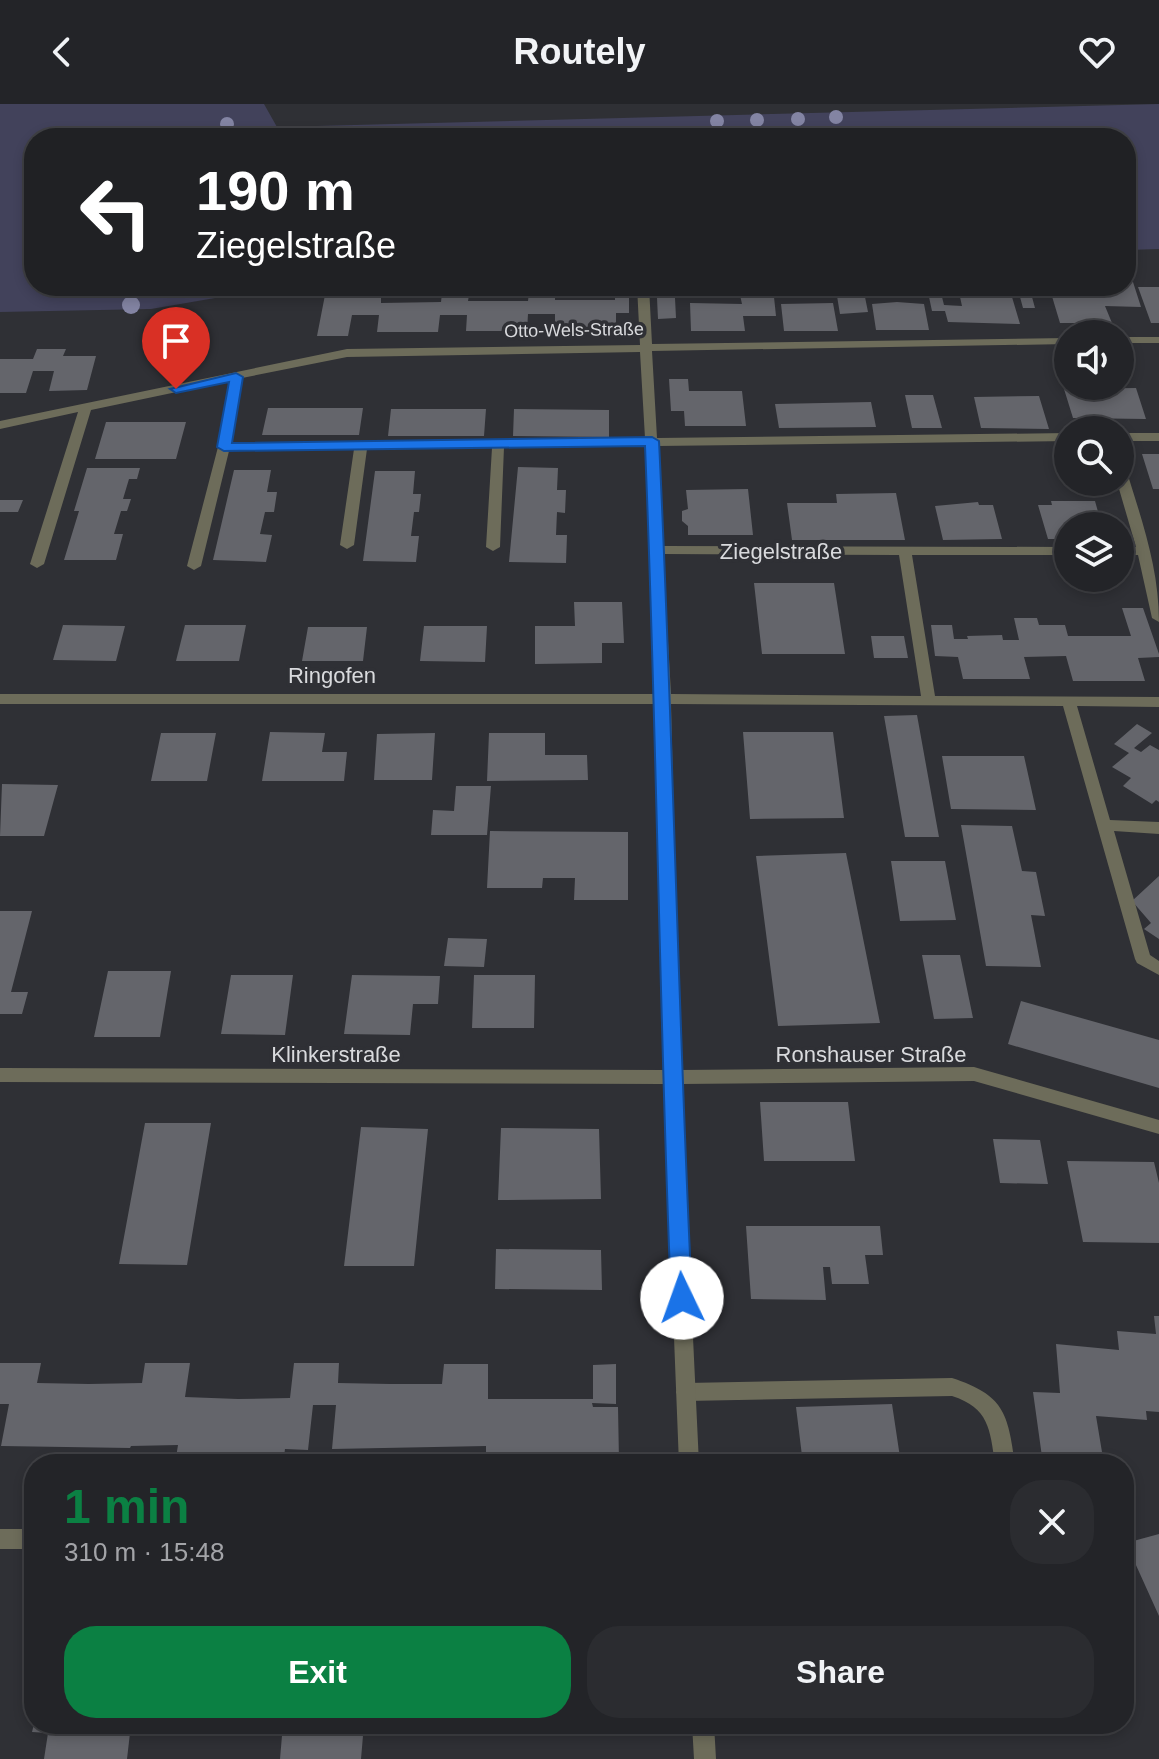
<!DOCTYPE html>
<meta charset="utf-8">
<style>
body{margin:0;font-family:Arial,sans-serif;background:#2b2c30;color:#f1f3f6;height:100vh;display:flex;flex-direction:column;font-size:30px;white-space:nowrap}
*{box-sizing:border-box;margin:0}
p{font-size:26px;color:#a3a4a8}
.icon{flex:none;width:44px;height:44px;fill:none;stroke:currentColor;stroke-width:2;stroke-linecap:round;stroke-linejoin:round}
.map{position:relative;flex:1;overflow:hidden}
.details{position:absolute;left:24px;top:1350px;width:1110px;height:280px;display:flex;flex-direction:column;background:#232428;border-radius:32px;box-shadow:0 4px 12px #0003,0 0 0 2px #404145}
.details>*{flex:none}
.banner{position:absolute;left:24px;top:24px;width:1112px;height:168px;border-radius:32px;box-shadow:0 4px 12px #0003,0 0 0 2px #404145;background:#202124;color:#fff;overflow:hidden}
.controls{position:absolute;left:1054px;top:216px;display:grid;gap:16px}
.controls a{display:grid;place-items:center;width:80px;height:80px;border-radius:50%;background:#232428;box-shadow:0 4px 12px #0003,0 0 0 2px #404145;font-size:40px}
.pin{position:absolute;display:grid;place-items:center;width:68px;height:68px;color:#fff;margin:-82px -34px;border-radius:50% 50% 50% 0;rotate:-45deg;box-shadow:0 0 8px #0007}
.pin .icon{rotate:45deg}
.me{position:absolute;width:88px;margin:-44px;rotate:357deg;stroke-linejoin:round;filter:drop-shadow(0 0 6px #0008)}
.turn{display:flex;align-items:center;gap:28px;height:168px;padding:0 40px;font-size:36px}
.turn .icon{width:104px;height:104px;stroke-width:2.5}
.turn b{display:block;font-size:56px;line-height:68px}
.round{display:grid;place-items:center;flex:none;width:84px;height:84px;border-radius:32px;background:#2b2c30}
.overview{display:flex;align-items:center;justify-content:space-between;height:136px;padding:0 40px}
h1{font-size:48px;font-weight:800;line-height:60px;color:#0b8043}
.cta{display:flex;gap:16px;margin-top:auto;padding:16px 40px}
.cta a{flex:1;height:92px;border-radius:32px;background:#0b8043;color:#fff;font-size:32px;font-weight:800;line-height:92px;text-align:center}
.cta a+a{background:#2b2c30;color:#f1f3f6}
header{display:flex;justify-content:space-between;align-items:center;height:104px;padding:0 40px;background:#232428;font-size:36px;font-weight:800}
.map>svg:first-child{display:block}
.green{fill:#42425b}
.building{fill:#64656b}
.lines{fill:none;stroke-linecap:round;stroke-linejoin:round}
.service{fill:#6d6c5a;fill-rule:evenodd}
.minor{fill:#6d6c5a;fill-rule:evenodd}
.tree{fill:#8384a3}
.route{fill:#1a73e8;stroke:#114b97;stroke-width:2}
.labels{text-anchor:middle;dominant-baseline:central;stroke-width:7;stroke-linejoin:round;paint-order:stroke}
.far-street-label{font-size:18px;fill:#d9dadd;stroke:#2f3035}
.street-label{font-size:22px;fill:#d9dadd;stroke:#2f3035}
</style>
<header><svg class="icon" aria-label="back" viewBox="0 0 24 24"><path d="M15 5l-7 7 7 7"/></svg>Routely<svg class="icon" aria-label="heart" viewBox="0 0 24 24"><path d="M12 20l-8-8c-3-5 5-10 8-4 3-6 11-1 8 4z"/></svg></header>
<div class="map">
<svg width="1159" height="1655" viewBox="0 0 1159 1655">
<rect width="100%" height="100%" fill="#2f3035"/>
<path class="green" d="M0,0H264L277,23L1159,0V145L1126,146V34H34V182H285L151,205L0,208Z"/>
<path class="building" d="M1126,178H1133L1141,203L1105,202L1112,219H1060L1051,189H1077L1074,183L1120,186L1119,182H1126Z
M1017,182H1029L1035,204H1023Z
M1138,183H1159V219H1151Z
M555,187V196H615V189H629V209H616V226H555V210H528L527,227H466L467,211H440L438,228H377L379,211H352L348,232H317L325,191L381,190V199L441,198L442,189L469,191L468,197H528L529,188Z
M760,190V193H774L776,212H743L745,227H691L690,199L742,200L740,191Z
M837,192L865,193L868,208L840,210Z
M929,193H942L944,201L962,202L960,193H1012L1020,220L948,218L945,207H932Z
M657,194H675L676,214L658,215Z
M897,198L924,200L929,226H876L872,200Z
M833,199L838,227H784L781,200Z
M37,245H66L63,252H96L87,286L49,287L54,267H33L26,289H0V255H33Z
M669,275H688L689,287H742L746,322H685L684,307H671Z
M1136,284L1146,315L1073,314L1064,285Z
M905,291H933L942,324H912Z
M1039,292L1049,325L981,324L974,293Z
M871,298L876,323L779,324L775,300Z
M268,304H363L359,331H262Z
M391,305H486L484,332H388Z
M514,305L609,306V333L513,332Z
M106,318H186L176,355H95Z
M1142,350H1159V385H1153Z
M518,363L558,364L557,386H566L565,409L557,408L556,431H567L566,459L509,458Z
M87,364H140L137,375H129L123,395H131L127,407H121L114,430H123L116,456H64L79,407H74Z
M234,366H271L267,388H277L274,408H265L260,430L272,431L266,458L213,456Z
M375,367H415L413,390H421L419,408H414L411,432H419L416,458L363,457Z
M748,385L753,431H688V422L682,417V407L688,405L686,386Z
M896,389L905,436H792L787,399H837L836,390Z
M0,396H23L18,408H0Z
M1051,397H1095L1102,422H1068V435H1048L1038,401H1052Z
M978,398L979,401H993L1002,435L943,436L935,402Z
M754,479H834L845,550H762Z
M574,498H622L624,539H602V559L535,560V522H575Z
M1122,504H1143L1159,550V553L1138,554L1145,577H1073L1066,552L1024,553L1030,575H963L958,553L935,552L931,521H952L954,535H968L967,532L1002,531L1003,536H1019L1014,514H1037L1039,521H1065L1068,532H1131Z
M63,521L125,522L116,557L53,556Z
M185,521H246L239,557H176Z
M424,522H487L485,558L420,557Z
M308,523H367L363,557H302Z
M871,532H904L908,554H874Z
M917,611L939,733H905L884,612Z
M1137,620L1152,629L1134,644L1141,648L1150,641L1159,646V698L1156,696L1152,700L1123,682L1131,674L1112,663L1129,649L1114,640Z
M270,628L325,629L322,648H347L344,677H262Z
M743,628H833L844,714L750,715Z
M161,629H216L207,677H151Z
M435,629L432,676H374L377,630Z
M489,629H545V651H587L588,676L487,677Z
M942,652H1024L1036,706L951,705Z
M2,680L58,681L44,732H0Z
M456,682H491L487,731H431L433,706L454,707Z
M961,721L1012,722L1022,767L1036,768L1045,812L1031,811L1041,863L986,862Z
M490,727L628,728V796H574L575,774H543L542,784H487Z
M846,749L880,919L778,922L756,752Z
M891,757H945L956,816L900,817Z
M1159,772V835L1144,825L1151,819L1132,797Z
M0,807H32L11,888H28L22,910H0Z
M448,834L487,835L484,863L444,862Z
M922,851H960L973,914L934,915Z
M108,867H171L160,933H94Z
M231,871H293L285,931L221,930Z
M352,871L440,872L438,900H413L410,931L344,930Z
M474,871H535L534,924H472Z
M1021,897L1159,936V984L1008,940Z
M760,998H848L855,1057H764Z
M145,1019H211L187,1161L119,1160Z
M361,1023L428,1025L414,1162H344Z
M501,1024L599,1025L601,1095L498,1096Z
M993,1035L1040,1036L1048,1080L1000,1079Z
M1067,1057L1154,1058L1159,1079V1139L1083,1138Z
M746,1122H880L883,1151H865L869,1180H832L830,1163H823L826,1196L751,1195Z
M496,1145L601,1146L602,1186L495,1185Z
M1154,1212H1159V1308L1146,1307L1147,1316L1096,1312L1104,1360H1043L1033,1288L1060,1289L1056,1240L1119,1246L1117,1227L1156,1230Z
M0,1259H41L37,1279L89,1280L142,1279L145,1259H190L185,1293L238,1295L290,1294L294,1259H339L338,1279L390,1280H442L444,1260H488V1295H593V1261L616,1260V1300L592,1299L593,1303H618L619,1357H593V1360L486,1359V1342L332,1345L336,1301H313L308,1346L285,1345L283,1360H175L178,1341L131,1342L130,1344L1,1342L9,1300H0Z
M892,1300L901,1360H803L796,1303Z
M1159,1430V1512L1126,1439Z
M34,1620H114L113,1629H130L127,1655H44L48,1629L32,1628Z
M283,1620H364L361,1655H280Z"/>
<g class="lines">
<path class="service" d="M952,1274C1004,1291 1008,1309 1015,1360H995C990,1325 989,1304 952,1292L686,1297L679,1294L676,1288L679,1282L686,1279Z"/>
<path class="minor" d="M637,182H649L652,240L1068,234V240L652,247L657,334L1068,329V337L657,342L663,442L1068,443V451H912L935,592L1159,593V603L1077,602L1110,716L1159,718V730L1114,727L1150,851L1159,857V871L1137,859L1135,855L1063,602L671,600L680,966L974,963L1159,1016V1030L974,977L681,980L699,1360H679L664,980L0,978V964L663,966L657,600H0V590H657L645,342L504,343L500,443L493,447L486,443L492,344L367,345L354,441L347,445L340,441L354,345L229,347L201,462L194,466L187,462L218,343L229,277L91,306L44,460L37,464L30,460L78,308L0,325V317L347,245L640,241ZM640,248L645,334L231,339L242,274L347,253ZM663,450L899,451L921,592L671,590Z
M1120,233H1159V239H1120Z
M1120,329H1159V337H1120Z
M1120,361L1126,365C1142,417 1159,464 1159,518L1152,514L1138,451H1120V443H1136L1117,378H1120Z
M0,1425H34V1445H0Z
M692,1620H714L716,1655H694Z"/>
</g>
<g class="tree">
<circle cx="836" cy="13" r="7"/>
<circle cx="798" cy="15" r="7"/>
<circle cx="757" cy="16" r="7"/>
<circle cx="717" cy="17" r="7"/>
<circle cx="227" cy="20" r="7"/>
<circle cx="131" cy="201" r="9"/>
</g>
<path class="route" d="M236,269L243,273L232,339L652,333L659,337C673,623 678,908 692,1194L689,1200L682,1203L674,1200L671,1194C659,910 657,626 645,342L224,347L217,343L229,278L176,289L170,285Z"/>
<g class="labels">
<g class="far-street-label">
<text transform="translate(574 226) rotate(-1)">Otto-Wels-Straße</text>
</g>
<g class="street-label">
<text x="781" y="447">Ziegelstraße</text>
<text x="332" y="571">Ringofen</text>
<text x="336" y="950">Klinkerstraße</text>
<text x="871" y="950">Ronshauser Straße</text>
</g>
</g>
</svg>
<div class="controls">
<a><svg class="icon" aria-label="sound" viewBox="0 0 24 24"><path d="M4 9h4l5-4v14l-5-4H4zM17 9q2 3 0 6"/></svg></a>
<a><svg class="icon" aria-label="search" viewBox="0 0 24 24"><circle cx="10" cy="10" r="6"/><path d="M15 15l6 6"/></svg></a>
<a><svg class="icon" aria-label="layers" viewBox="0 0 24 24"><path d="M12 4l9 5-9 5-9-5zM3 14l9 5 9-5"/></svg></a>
</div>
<div class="pin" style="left:176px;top:285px;background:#d93025"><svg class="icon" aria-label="arrive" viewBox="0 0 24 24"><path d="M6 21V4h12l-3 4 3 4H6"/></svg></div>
<svg class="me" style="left:682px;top:1194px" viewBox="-20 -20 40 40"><circle r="19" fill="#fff"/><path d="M0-13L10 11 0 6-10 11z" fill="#1a73e8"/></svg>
<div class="banner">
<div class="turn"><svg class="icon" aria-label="left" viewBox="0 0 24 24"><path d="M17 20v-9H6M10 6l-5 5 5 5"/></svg><div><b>190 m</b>Ziegelstraße</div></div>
</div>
<section class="details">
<div class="overview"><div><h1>1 min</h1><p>310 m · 15:48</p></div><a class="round"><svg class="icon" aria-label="close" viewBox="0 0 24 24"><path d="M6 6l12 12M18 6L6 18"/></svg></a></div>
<div class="cta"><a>Exit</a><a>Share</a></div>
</section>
</div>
